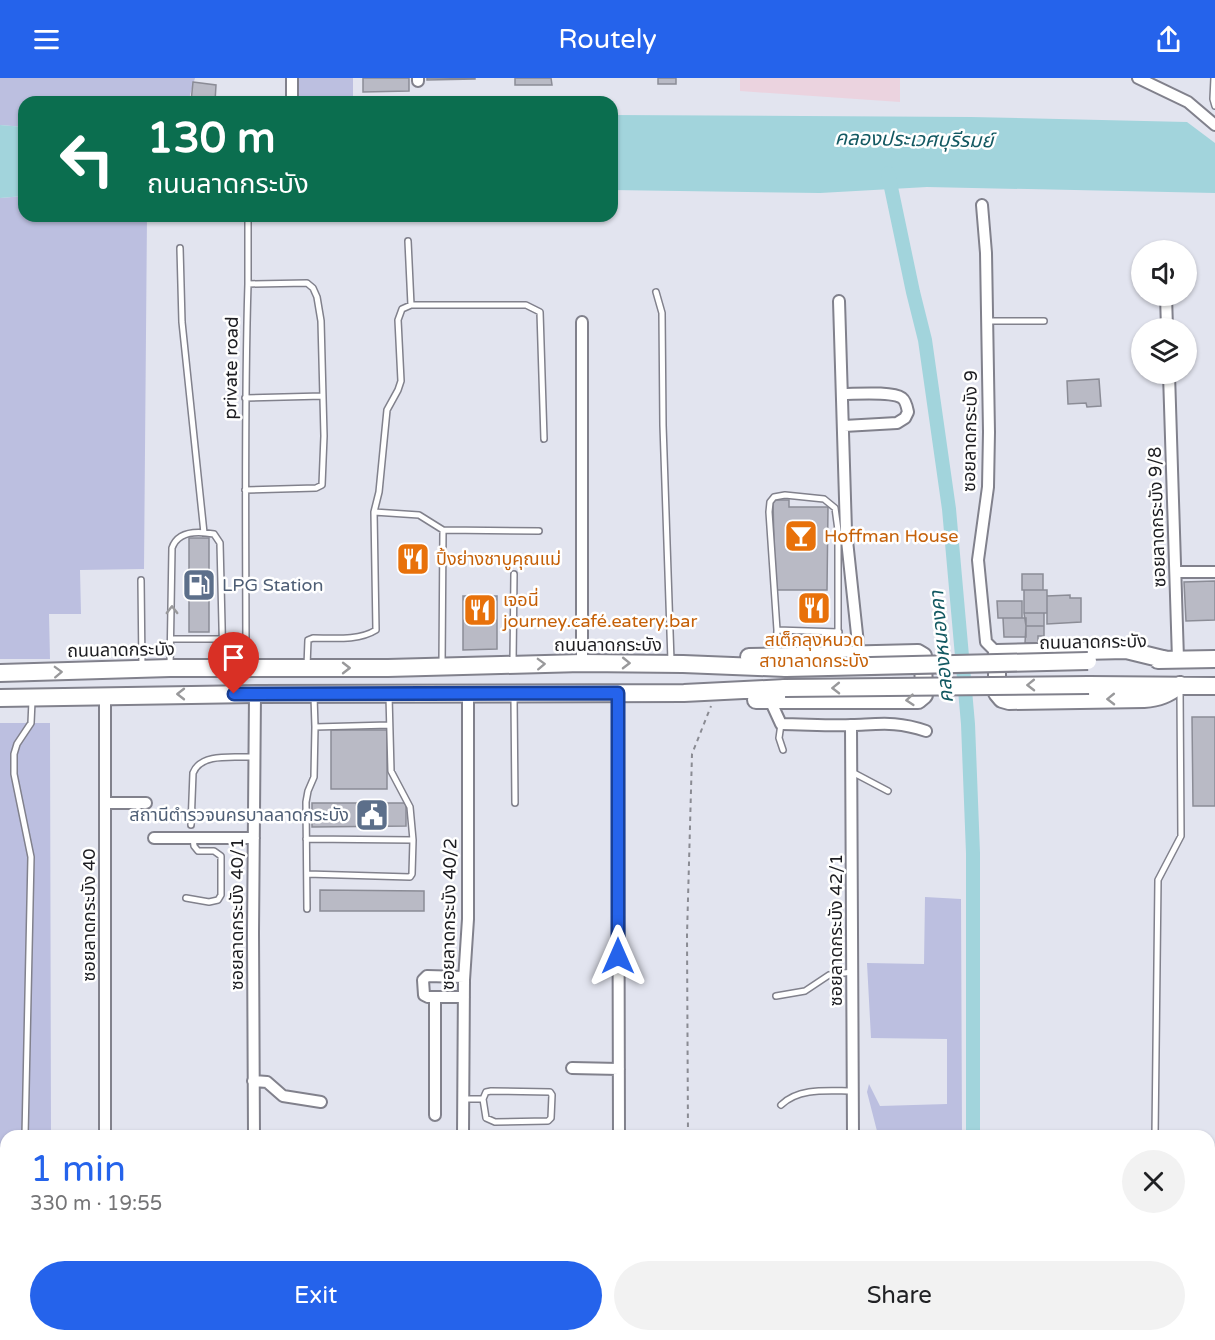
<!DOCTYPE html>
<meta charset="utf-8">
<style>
body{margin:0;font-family:"Varela Round","Noto Sans Thai",sans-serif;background:#f2f2f2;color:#202124;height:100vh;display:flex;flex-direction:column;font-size:22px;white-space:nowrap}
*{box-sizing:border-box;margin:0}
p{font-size:20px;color:#757577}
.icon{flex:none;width:33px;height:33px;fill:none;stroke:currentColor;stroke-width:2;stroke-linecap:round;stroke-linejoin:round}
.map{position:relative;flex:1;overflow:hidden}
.drawer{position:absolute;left:0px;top:1052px;width:1215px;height:212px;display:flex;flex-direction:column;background:#fff;border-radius:18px 18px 0 0;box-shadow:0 2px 4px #0004}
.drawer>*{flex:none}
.top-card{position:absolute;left:18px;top:18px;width:600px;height:126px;border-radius:18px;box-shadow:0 2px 4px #0004;background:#0b6e4f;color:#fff;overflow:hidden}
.controls{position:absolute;left:1131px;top:162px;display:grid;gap:12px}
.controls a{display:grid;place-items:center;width:66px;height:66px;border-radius:50%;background:#fff;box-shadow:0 2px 4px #0004;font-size:30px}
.pin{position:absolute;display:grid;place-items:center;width:51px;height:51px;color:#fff;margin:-62px -26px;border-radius:50% 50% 50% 0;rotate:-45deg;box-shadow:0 0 6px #0007}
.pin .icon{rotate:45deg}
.me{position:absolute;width:66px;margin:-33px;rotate:0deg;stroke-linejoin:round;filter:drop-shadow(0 0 4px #0008)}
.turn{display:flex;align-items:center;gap:21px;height:126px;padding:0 30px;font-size:27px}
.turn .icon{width:78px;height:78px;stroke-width:2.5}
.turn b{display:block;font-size:42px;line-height:51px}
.round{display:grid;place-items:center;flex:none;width:63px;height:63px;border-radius:32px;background:#f2f2f2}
.summary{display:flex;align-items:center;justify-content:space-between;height:102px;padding:0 30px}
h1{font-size:36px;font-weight:600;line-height:45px;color:#2563eb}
.action{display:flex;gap:12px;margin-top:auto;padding:12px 30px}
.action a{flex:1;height:69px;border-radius:36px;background:#2563eb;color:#fff;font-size:24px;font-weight:600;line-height:69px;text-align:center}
.action a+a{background:#f2f2f2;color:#202124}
header{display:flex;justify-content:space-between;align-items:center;height:78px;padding:0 30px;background:#2563eb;color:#fff;font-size:27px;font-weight:600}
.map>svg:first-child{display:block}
.commercial{fill:#ebd3df}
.green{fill:#bcbfe0}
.water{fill:#a2d4dc}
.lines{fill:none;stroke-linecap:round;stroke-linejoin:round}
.canal{stroke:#a2d4dc;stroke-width:14}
.building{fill:#b9bac5;stroke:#8b8c96;stroke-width:1.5}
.service-casing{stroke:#81818c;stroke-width:8}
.minor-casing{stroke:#81818c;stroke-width:14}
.primary-casing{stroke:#81818c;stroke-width:20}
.path{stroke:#8a8b93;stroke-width:2;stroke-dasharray:4.5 4.5;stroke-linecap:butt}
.service{stroke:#fff;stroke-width:5}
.minor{stroke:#fff;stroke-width:10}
.primary{stroke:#fff;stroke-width:16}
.primary-bridge-casing{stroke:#81818c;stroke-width:20;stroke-linecap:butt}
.primary-bridge{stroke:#fff;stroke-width:16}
.oneway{stroke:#99999b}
.route-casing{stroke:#184099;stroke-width:15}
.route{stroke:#2563eb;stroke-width:10}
.labels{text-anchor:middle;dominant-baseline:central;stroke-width:5;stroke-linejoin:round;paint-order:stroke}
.street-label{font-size:18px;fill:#1d1d21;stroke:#fff}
.food-label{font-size:18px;fill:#c56008;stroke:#fff;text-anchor:start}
.service-label{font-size:18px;fill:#4e5e75;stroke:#fff;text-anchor:start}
.water-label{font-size:20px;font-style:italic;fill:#135962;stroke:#fff}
</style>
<header><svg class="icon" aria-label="menu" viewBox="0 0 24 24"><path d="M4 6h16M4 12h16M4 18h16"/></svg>Routely<svg class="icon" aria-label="share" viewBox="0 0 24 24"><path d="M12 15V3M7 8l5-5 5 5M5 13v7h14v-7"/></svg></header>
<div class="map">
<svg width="1215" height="1262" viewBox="0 0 1215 1262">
<rect width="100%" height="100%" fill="#e2e4ef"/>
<path class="commercial" d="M740,0H900V24L740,13Z"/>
<path class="green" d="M0,0H195L188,24H24V49L0,47Z
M299,0H353V24H299Z
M24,118V138H147L144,491L80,492L81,536H49L50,581H0V120Z
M0,645H50L51,1057L6,1058V1257H50V1262H0Z
M925,819L961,821L962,1057H878L867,1014L869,1006L880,1028L947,1026V961L871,960L867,885L924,886Z
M266,1257H459V1262H266Z
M865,1257H963L964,1262H865Z"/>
<path class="water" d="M612,37L971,39L1187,44L1215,65V115L927,109L820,115L612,112Z
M0,47L24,49V118L0,120Z"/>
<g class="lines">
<path class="canal" d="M888,95L913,214L925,262L949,431L968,646L973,775V1058
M973,1262V1257"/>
</g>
<path class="building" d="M363,0H409V13L363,14Z
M427,0H475V1L427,2Z
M515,0H551L552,7H515Z
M658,0H676V6H658Z
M193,4L216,7L215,24H191Z
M1099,301L1101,328L1087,329L1086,325L1068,326L1067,303Z
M773,422H789V429H828L827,512H775Z
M189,460H209V554H189Z
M1022,496H1043V512H1022Z
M1215,503V542L1186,543L1184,504Z
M1024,512H1047V535H1024Z
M1070,517V520H1081V544L1047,546V518Z
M463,518H497V571L463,572Z
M997,523H1022V540H998Z
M1024,535H1044V548H1026Z
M1003,540H1026V559H1004Z
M1026,548H1044V558H1038V565H1025Z
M1192,639H1215V728H1193Z
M331,652H387V711H331Z
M312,725H406V748L312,749Z
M320,812L424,813V833H320Z"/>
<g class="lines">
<defs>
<path id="service" d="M1214,0L1213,21L1215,28
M248,138V206
M408,163L411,227
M180,170L182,244L204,455
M656,214L662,235L663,347L671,583
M987,243H1044
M245,320L323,318
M245,412L316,410L322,407L324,358L321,243L317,219L313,210L307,205L248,206C244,333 246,461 246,588
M374,434L419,437L443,452
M141,502L142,590
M777,552L839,554
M172,561H224
M776,576L777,552L769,434L770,424L774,419L785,417L824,421L835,430L838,452V575
M513,584L514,496
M442,587L443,452L539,453
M307,588L308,562L313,560C332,560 359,563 376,552L374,434L379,414L387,332L398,312L401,303L398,242L402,231L411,227H526L540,234L544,361
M170,589L172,470C178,452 198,453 214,456L220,465L223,588
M514,619L515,725
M781,646L779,660L783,672
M315,649L389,647
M852,694L888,713
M191,747L193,695C201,674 235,680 254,679
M306,761L413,762
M307,796L410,799L412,796L413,762L410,729L391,693L389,618
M186,820L209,824L218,822L221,817V778L214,773H198L194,768L193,760
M307,831L306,724L308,713L314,699L315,649L314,618
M776,918L805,913L829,897L852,894
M463,1021H483L486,1014L491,1013L550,1014L552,1017L551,1040L548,1043L495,1044L486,1040L483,1021
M781,1027C799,1009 829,1013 853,1013
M25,1058L31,779L14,696V676L17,666L31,645L32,623
M1155,1058L1158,802L1181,758L1180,612
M1152,1262V1257"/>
<path id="minor" d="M292,0V21
M1138,0L1188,24L1215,47
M418,3V0
M982,127L986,175L989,354L988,409L978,482L986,564L997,575
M1166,218L1167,250
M839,223L846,453L859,575
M1169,296L1178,581
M843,316C856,316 892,313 902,320C906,323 907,329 908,334L905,340L897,345L844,348
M1176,494H1215
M582,585V244
M618,615L619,1058
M105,617V1058
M770,622L781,646C804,646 828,648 852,647C881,646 897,643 926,653
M851,647L853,1058
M106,725H146
M154,760H254
M435,919V1037
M464,919H428L424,917L423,902L427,898L464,899
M572,990L619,991
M253,1003L267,1004L283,1018L321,1024
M254,1058L253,855L255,616
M463,1058L464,902L468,841V615
M463,1257V1262
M620,1257V1262
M104,1262V1257
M252,1262V1257"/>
<path id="primary" d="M749,579L918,575L923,578L924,617L918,622H756
M1158,582L1215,581
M1167,582L1126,572L997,575V615L1002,621L1009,623L1144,621C1159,620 1168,616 1180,607
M0,595L170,590H388L582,585L683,586L786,590
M1089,607L1215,608
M0,620L255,616L684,615L785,610"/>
</defs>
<use href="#service" class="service-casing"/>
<use href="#minor" class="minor-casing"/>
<use href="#primary" class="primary-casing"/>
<path class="path" d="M688,1058L687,857L692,676L711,628
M689,1257V1262
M749,1257V1262
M852,1257V1262"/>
<use href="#service" class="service"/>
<use href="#minor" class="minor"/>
<use href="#primary" class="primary"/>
<defs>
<path id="primary-bridge" d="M786,590L1088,583
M785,610L1089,607"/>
</defs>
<use href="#primary-bridge" class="primary-bridge-casing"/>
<use href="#primary-bridge" class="primary-bridge"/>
</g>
<defs><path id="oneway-chevron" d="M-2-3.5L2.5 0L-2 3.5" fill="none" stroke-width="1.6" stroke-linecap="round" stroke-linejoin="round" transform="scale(1.5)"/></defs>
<g class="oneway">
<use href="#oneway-chevron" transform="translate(172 532) rotate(-90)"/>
<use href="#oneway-chevron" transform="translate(626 585) rotate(1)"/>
<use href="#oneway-chevron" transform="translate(541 586) rotate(-2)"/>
<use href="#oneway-chevron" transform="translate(346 590)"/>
<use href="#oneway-chevron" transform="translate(58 594) rotate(-2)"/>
<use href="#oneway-chevron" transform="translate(1031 607) rotate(179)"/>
<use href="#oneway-chevron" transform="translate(836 610) rotate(179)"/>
<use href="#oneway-chevron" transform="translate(181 616) rotate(180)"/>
<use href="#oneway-chevron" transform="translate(1111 621) rotate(179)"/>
<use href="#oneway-chevron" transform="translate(910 622) rotate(175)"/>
</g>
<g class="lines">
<defs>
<path id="route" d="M234,616L618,615V878"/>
</defs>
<use href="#route" class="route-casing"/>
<use href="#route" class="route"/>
</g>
<defs>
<symbol id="bar-square" viewBox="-11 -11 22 22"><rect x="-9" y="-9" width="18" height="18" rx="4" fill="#e8710a" stroke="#fff"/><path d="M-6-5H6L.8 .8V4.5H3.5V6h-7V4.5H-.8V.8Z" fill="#fff"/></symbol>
<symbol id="restaurant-square" viewBox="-11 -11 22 22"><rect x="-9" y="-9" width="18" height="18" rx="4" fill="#e8710a" stroke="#fff"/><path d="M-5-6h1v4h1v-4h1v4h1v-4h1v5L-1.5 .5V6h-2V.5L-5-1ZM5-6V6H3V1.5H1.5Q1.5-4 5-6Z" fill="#fff"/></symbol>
<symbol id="fuel-square" viewBox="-11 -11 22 22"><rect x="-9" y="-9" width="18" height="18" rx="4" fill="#5c6f8a" stroke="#fff"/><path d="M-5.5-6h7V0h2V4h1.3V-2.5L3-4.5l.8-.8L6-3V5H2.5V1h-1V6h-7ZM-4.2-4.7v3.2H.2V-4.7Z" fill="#fff"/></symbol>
<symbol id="civic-square" viewBox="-11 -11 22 22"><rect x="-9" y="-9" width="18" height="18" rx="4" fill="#5c6f8a" stroke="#fff"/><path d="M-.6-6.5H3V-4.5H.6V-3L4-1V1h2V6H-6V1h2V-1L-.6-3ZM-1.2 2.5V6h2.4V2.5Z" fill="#fff"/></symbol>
</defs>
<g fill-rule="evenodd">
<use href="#bar-square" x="782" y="439" width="38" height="38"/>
<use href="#restaurant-square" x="394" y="462" width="38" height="38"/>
<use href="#fuel-square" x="180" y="488" width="38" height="38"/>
<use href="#restaurant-square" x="795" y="511" width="38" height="38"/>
<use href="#restaurant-square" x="461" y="513" width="38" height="38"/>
<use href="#civic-square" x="353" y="718" width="38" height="38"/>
</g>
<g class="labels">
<g class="street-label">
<text transform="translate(231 290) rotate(-89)">private road</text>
<text transform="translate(970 353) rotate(-89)">ซอยลาดกระบัง 9</text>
<text transform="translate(1157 439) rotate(-92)">ซอยลาดกระบัง 9/8</text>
<text transform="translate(1093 564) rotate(-1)">ถนนลาดกระบัง</text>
<text x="608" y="567">ถนนลาดกระบัง</text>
<text transform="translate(121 572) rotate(-1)">ถนนลาดกระบัง</text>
<text transform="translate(237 836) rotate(-90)">ซอยลาดกระบัง 40/1</text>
<text transform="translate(449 836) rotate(-89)">ซอยลาดกระบัง 40/2</text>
<text transform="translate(89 837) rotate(-90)">ซอยลาดกระบัง 40</text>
<text transform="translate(836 852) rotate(-90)">ซอยลาดกระบัง 42/1</text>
</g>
<g class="food-label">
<text x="824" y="458">Hoffman House</text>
<text x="436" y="481">ปิ้งย่างชาบูคุณแม่</text>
<text x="503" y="522">เจอนี่<tspan x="503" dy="21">journey.café.eatery.bar</tspan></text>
<text x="814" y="562" text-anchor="middle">สเต็กลุงหนวด<tspan x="814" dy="21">สาขาลาดกระบัง</tspan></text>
</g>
<g class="service-label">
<text x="222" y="507">LPG Station</text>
<text x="349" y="737" text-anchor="end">สถานีตำรวจนครบาลลาดกระบัง</text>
</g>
<g class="water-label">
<text transform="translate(914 62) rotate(1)">คลองประเวศบุรีรมย์</text>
<text transform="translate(942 569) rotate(-95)">คลองหนองคา</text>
</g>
</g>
</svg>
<div class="controls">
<a><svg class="icon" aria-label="sound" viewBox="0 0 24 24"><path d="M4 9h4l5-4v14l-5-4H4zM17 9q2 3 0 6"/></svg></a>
<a><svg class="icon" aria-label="layers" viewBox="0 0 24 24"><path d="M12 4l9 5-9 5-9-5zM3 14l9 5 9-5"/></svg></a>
</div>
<div class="pin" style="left:234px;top:616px;background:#d93025"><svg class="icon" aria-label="arrive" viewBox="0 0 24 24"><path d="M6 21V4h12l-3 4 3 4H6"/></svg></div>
<svg class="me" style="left:618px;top:878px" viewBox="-20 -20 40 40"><path d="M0-17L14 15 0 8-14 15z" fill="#2563eb" stroke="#fff" stroke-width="4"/></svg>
<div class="top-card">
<div class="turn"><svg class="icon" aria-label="left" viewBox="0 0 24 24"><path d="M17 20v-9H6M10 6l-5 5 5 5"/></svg><div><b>130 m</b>ถนนลาดกระบัง</div></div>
</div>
<section class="drawer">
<div class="summary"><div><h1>1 min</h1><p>330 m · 19:55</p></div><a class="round"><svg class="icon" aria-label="close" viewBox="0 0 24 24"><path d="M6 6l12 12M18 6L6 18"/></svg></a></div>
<div class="action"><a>Exit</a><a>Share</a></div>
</section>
</div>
